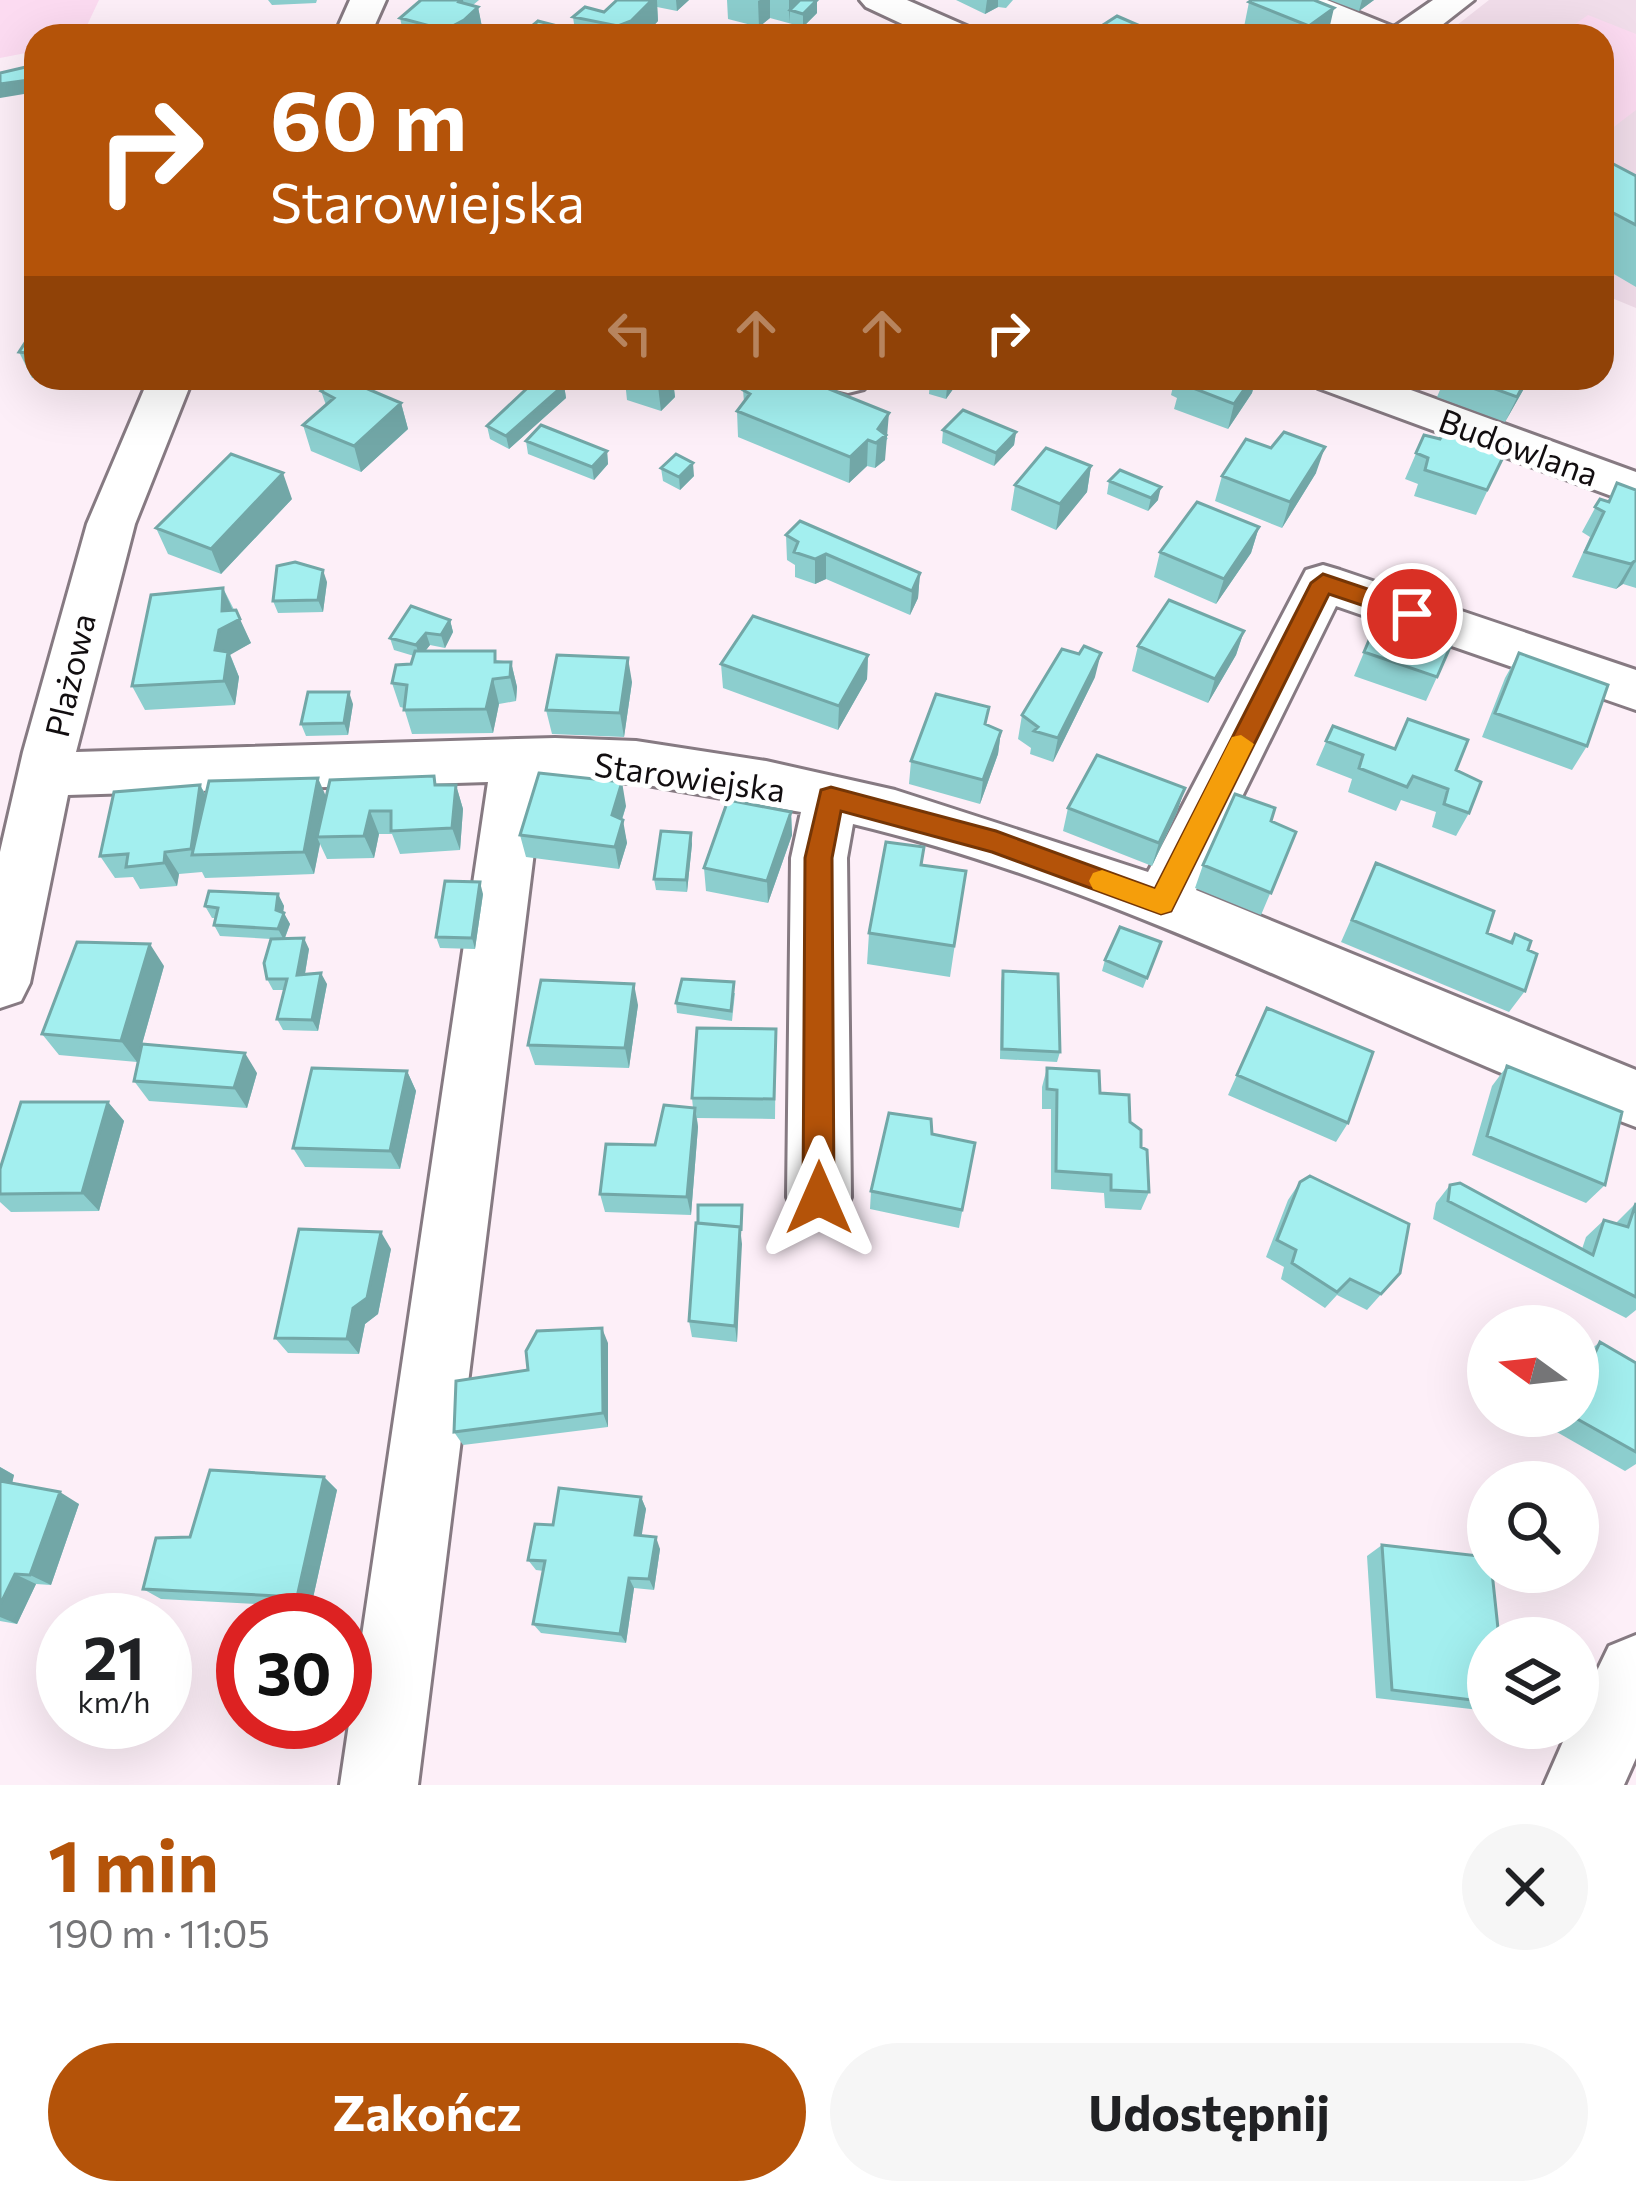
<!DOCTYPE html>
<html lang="pl">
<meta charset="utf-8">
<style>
body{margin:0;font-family:Commissioner,sans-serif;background:#f6f6f6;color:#202124;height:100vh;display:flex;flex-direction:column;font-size:45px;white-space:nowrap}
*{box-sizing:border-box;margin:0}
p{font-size:39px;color:#757577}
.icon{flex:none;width:66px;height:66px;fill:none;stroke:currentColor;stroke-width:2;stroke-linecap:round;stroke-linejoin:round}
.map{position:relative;height:1785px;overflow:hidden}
.panel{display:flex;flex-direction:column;background:#fff;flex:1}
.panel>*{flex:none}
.guide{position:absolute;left:24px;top:24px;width:1590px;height:366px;border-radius:36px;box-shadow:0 12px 48px #0002;background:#b45309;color:#fff;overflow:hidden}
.needle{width:78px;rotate:285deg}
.fabs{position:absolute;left:1467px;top:1305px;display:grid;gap:24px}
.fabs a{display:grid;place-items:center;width:132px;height:132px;border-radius:50%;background:#fff;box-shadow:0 12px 48px #0002;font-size:60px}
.speed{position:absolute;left:36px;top:1593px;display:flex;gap:24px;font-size:60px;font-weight:700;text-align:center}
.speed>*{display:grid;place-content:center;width:156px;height:156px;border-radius:50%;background:#fff;box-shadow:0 12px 48px #0002;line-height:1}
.speed small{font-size:30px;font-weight:400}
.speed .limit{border:18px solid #d22;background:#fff;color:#111}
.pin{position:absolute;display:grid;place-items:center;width:102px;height:102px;color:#fff;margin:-51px;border:6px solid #fff;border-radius:50%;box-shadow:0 3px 12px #0007}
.me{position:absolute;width:132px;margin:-66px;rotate:0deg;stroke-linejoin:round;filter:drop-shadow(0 0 9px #0008)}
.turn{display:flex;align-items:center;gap:42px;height:252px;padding:0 48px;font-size:54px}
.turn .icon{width:156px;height:156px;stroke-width:2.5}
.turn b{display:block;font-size:84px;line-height:102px}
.lanes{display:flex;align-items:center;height:114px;padding:0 48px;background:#0003;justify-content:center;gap:60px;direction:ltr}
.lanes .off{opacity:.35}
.round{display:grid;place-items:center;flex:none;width:126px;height:126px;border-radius:63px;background:#f6f6f6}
.summary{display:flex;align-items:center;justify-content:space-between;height:204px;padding:0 48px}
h1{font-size:72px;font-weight:700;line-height:90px;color:#b45309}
.action{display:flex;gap:24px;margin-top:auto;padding:24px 48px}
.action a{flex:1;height:138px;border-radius:72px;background:#b45309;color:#fff;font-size:48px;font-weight:700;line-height:138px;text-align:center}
.action a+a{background:#f6f6f6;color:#202124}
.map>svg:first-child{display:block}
.built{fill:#f1ddea}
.green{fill:#fcdbf1}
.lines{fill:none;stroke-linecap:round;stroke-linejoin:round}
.street-casing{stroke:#867a82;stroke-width:6}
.street{fill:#fff;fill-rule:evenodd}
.wall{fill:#8ccece}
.shaded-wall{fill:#72a7a7}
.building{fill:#a3efef;stroke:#72a7a7;stroke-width:3}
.route{fill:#b45309;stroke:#753606;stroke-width:3}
.slow{fill:#f59e0b}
.labels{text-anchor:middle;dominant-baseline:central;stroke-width:10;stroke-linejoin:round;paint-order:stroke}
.street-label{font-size:33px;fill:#120e10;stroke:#fff}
</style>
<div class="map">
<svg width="1636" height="1785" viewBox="0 0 1636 1785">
<rect width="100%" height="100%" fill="#fdeff8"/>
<path class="built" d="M1489,0H1636V308L1602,294V36H1443Z"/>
<path class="green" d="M0,0H99L82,36H36V51L0,58Z
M1588,15L1636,34V110L1602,136V36H1558Z"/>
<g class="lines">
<defs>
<path id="street" d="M350,0H386L370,36H334Z
M860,0H907L971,28L976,36H928L866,7Z
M1278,0H1327L1394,27L1433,0H1474L1428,36H1353L1284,7Z
M149,378H193L135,524L76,752L555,738L636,741L766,761L895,790L1148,872L1306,570L1323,565L1340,570L1636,670V710L1336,606L1196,890L1636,1070V1127C1372,1028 1128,890 853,824L847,858L851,1197L842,1218L819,1227L796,1218L787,1197L791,858L801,812L636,783L543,780L418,1785H340L488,782L68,795L30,983L21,1001L0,1008V852L23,752L87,524Z
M822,378H870V379L864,389L848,393L828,388Z
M1312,378H1378L1636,472V505L1318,388Z
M1636,1635V1758L1624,1785H1544L1569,1728H1578V1710L1609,1646Z"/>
</defs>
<use href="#street" class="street-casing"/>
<use href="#street" class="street"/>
</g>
<path class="wall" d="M268,0H317L316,3L272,5Z
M421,0H479L473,5L478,7L483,32L479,36H404L400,18Z
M617,0H689L677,11L657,7L658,21L644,36H520L575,31L573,17L604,12Z
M727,0H817V13L803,27L770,18L759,27L728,19Z
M956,0H1013L1006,8L998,7L985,14Z
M1330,0H1374L1359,11Z
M1249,2L1328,34L1325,36H1265L1244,27Z
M1602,158L1636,176V287L1602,267Z
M36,332V378H117L113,384L32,378L19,352Z
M618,378H685L674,389L675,397L661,411L627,400L625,381Z
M961,378L946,399L929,394L930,381Z
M1175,378H1256L1252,393L1228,429L1174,409L1177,398L1171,395Z
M1445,378H1530L1505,422L1437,397Z
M564,385L566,398L509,449L490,439L487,426Z
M743,390L888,438L885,442V460L875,468L867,466L849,483L738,437L737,411L744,402Z
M321,391L401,403L408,429L361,472L311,451L303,425L326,405Z
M943,430L1016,432L1014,445L994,466L942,443Z
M1424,435L1440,439L1509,445L1476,515L1414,496L1418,484L1405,479Z
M526,441L607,451L608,464L594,480L528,454Z
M1091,466L1087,492L1056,530L1011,510L1015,485Z
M661,468L694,476L680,490L663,481Z
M1316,473L1282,528L1215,501L1222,476Z
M1109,481L1158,500L1148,511L1107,494Z
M1617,483L1636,490V588L1623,584L1616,589L1572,577L1590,537L1582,532L1600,499L1608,501Z
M292,499L221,574L168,554L156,528Z
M1259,527L1251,553L1216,604L1154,577L1160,552Z
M786,535L920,573L918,598L910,615L826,579L815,584L795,577V565L787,560Z
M327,582L323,612L278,613L273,601Z
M223,588L251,643L230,654L239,677L235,705L145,710L132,686Z
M1384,605L1437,677L1426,701L1354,676Z
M450,620L453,632L445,648L430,645L425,651L511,662L517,687L516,701L499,704L493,733L412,734L404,708L400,707L392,683L411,664L414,656L394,650L390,638Z
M1244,631L1236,655L1208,703L1132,671L1138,646Z
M1519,653L1587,746L1572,770L1482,737L1505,678Z
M868,655L867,679L838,730L723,688L721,664Z
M1095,677L1053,762L1030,754L1031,748L1018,739L1022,715Z
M632,682L624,737L552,734L546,710Z
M353,704L348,735L306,736L301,724Z
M987,725L1001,731L998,754L980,804L909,784L911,761Z
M1333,726L1456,770L1469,813L1456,836L1432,827L1436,812L1401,800L1396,811L1348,792L1352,779L1316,765Z
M200,785L206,795L326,798L437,785H456L463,809L460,850L400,854L392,834H379L374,858L327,859L320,844L314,874L205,878L202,872L179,874L177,886L140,889L133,877L115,878L100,856Z
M1185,788L1177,812L1152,866L1063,831L1068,808Z
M626,806L622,820L627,843L619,869L526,857L520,835Z
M791,812L792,835L768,903L706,891L704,868Z
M1271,821L1296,832L1261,915L1195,888L1203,865Z
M692,844L687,892L656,890L654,879Z
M1376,863L1487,933L1509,942L1515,934L1525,991L1509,1012L1341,942Z
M922,865L966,871L950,977L867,964L869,933Z
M278,894L284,906L283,913L290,924L285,938L309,949L305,974L327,984L318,1031L283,1030L277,1019L284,990H273L267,979L271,939L220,936L214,925L216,918H212L205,906Z
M483,894L475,949L440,948L436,937Z
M1161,942L1143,988L1102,971L1105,960Z
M164,966L137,1062L59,1055L42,1034Z
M1003,971L1060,1052L1057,1062L1000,1059L1001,982Z
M735,993L732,1021L677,1013L676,1003Z
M638,1005L629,1068L535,1065L528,1045Z
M1267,1008L1348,1123L1336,1142L1228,1095Z
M776,1029L775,1119L697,1118L698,1127L691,1215L605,1212L600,1194L693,1108L692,1098Z
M1507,1066L1605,1185L1586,1203L1472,1155L1492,1086Z
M1047,1068L1100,1093L1130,1122L1149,1192L1141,1210L1105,1208L1104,1193L1051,1189V1109H1042V1087Z
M407,1071L416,1091L400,1169L305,1167L293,1148Z
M257,1073L247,1108L149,1101L134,1081Z
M108,1102L124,1121L99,1211L11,1212L0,1202V1169Z
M975,1143L959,1228L870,1209L871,1191Z
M1300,1182L1400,1273L1367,1310L1337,1295L1325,1308L1281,1279L1284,1267L1266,1257L1288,1200Z
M1450,1185L1582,1249L1586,1237L1604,1220L1616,1223L1636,1203V1310L1626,1318L1433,1219L1436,1203Z
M742,1205L737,1342L692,1337L689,1321Z
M391,1249L378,1314L365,1324L359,1354L288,1353L275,1338Z
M1600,1342L1636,1363V1464L1625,1471L1548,1427L1553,1416H1578V1363L1581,1357Z
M608,1343V1427L463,1445L454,1432L528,1370Z
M0,1467L14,1475L12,1483L79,1504L51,1585L36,1584L17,1624L0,1621Z
M324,1477L337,1490L311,1607L161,1599L143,1589L190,1537Z
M641,1497L646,1509L641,1535L660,1549L654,1590L634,1588L626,1643L541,1633L533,1624L544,1571L536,1570L528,1560L553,1525Z
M1382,1545L1488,1638V1711L1376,1698L1367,1556Z"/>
<path class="shaded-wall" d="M461,0H463L466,18L478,7L483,32L479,36H446L445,30Z
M652,0H657L658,21L644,36H619L618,26Z
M676,0H689L677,11Z
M760,0H770V18L759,27L758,1Z
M789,0H803L790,10L789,23Z
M817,0V13L803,27V14Z
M987,0H998V7L985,14Z
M1362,0H1374L1359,11Z
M1334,8L1328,34L1325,36H1307L1309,26Z
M36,79V92L0,98V84Z
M666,378H685L674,389L675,397L661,411L658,386Z
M953,378H961L946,399L947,386Z
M1252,378H1256L1252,393L1228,429L1234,404Z
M1527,378H1530L1526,385L1505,422Z
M564,385L566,398L509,449L506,436Z
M401,403L408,429L361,472L354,446Z
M889,413L885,460L875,468L878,429Z
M1016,432L1014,445L994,466L996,453Z
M868,440L867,466L849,483L850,457Z
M1325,447L1316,473L1282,528L1290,502Z
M607,451L608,464L594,480L592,467Z
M693,463L694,476L680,490L679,477Z
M1091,466L1087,492L1056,530L1060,504Z
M283,473L292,499L221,574L211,549Z
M1161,487L1158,500L1148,511L1151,498Z
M1259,527L1251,553L1216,604L1224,579Z
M826,554V579L815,584V559Z
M1636,560L1623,584L1616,589L1631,564Z
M323,570L327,582L323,612L318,600Z
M920,573L918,598L910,615L912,591Z
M223,588L234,613L240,619L251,643L230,655L239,677L235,705L224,681L215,650L222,611Z
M450,620L453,632L445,648L441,635Z
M1244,631L1236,655L1208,703L1215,679Z
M426,633L430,645L420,658L416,645Z
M1101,653L1095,677L1053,762L1058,738Z
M868,655L867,679L838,730L839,706Z
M628,658L632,682L624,737L620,713Z
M511,662L517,687L516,701L510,677Z
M493,679L499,704L493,733L486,709Z
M349,692L353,704L348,735L344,723Z
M1001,731L998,754L980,804L983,780Z
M318,778L328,801L317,837L320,844L314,874L304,852Z
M622,782L626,806L616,838L612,815Z
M200,785L212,808L194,855L191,849Z
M456,785L463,809L460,850L452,828Z
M1185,788L1177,812L1152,866L1159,843Z
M370,811L379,834L374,858L364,836Z
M791,812L792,835L768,903L767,881Z
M623,820L627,843L619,869L615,847Z
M691,833L692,844L687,892L686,880Z
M165,852L179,874L177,886L164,863Z
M480,882L483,894L475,949L472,938Z
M278,894L284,906L282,919L284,913L290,924L284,940L278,929L276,910Z
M304,938L309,949L303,985L297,975Z
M150,944L164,966L137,1062L121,1041Z
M321,973L327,984L318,1031L312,1020Z
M634,984L638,1005L629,1068L625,1048Z
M245,1053L257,1073L247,1108L234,1088Z
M407,1071L416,1091L400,1169L390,1151Z
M108,1102L124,1121L99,1211L82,1193Z
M695,1108L698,1127L691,1215L687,1197Z
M740,1227L742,1244L737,1342L735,1326Z
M381,1232L391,1249L378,1314L365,1324L359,1354L347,1339L353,1308Z
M602,1328L608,1343V1427L603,1413Z
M0,1467L14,1475L10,1492L0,1486Z
M324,1477L337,1490L311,1607L297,1597Z
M60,1492L79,1504L51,1585L30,1575Z
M641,1497L646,1509L640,1546L635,1535Z
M656,1537L660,1549L654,1590L649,1579Z
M15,1574L36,1584L17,1624L0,1617V1605Z
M629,1578L634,1588L626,1643L620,1634Z"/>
<path class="building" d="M421,0H461L459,2L478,7L464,20L445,30L400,18Z
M617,0H652L631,21L618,26L573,17L585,7L604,12Z
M800,0H817L803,14L790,10Z
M1252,0H1314L1334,8L1309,26L1249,2Z
M1117,16L1154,32L1147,36H1086Z
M538,21L596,36H520Z
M287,29L286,33L300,34L299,36H247L250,32Z
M30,66L36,79L0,84V73Z
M1602,158L1636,176V225L1602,207Z
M32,332H36V354L19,352Z
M336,378H342L401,403L354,446L303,425L334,398L321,391Z
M538,378H549L564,385L506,436L487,426Z
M636,378H666L658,386Z
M766,378H802L889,413L878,429L886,435L876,443L868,440L850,457L737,411L750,394L743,390L753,380L761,382Z
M933,378H953L947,386L930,381Z
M1183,378H1252L1234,404L1180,383Z
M1465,378H1527L1517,397Z
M963,410L1016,432L996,453L943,430Z
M1449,424L1509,445L1487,490L1425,470L1428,458L1416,453L1424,435L1440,439Z
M541,425L607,451L592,467L526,441Z
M1284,432L1325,447L1290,502L1222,476L1246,439L1271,448Z
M1046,448L1091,466L1060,504L1015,485Z
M231,454L283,473L211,549L156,528Z
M676,454L693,463L679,477L661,468Z
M1120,470L1161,487L1151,498L1109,481Z
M1617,483L1636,490V560L1631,564L1585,552L1604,512L1595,507L1600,499L1609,502Z
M1197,502L1259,527L1224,579L1160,552Z
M800,521L920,573L912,591L826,554L815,559L794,552L798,542L786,535Z
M295,562L323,570L318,600L273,601L277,566Z
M223,588L222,611L236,610L240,619L219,630L215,650L228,652L224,681L132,686L151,595Z
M1169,600L1244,631L1215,679L1138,646Z
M1384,605L1457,631L1437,677L1364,652Z
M411,606L450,620L441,635L426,633L416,645L390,638Z
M753,616L868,655L839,706L721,664Z
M1084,646L1101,653L1058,738L1034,731L1038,727L1022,715L1062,649L1079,654Z
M415,651H495V662H511L510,677L493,679L486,709L404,710L407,685L392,683L396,665L411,664Z
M1519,653L1608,685L1587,746L1495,713Z
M557,655L628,658L620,713L546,710Z
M308,692H349L344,723L301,724Z
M936,694L989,707L985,724L1001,731L983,780L911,761Z
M1408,719L1468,740L1456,770L1481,782L1469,813L1444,804L1448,789L1413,776L1407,787L1359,768L1363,755L1326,741L1333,726L1395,749Z
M1097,755L1185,788L1159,843L1068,808Z
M539,773L622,782L612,815L623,820L615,847L520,835Z
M434,776L435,785H456L452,828L391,831V811H370L364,836L317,837L330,780Z
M318,778L304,852L192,855L209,781Z
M200,785L191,849L165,852L164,863L126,867L128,854L100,856L114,792Z
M1235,794L1275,808L1271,821L1296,832L1271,893L1203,865Z
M728,800L791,812L767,881L704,868Z
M661,831L691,833L686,880L654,879Z
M886,842L924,847L921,865L966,871L954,946L869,933Z
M1376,863L1494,911L1487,933L1512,943L1515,934L1531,941L1528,950L1537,954L1525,991L1352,920Z
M445,881L480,882L472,938L436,937Z
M209,891L278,894L276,910L284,913L278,929L214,925L218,908L205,906Z
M1120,927L1161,942L1147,978L1105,960Z
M304,938L297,975L321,973L312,1020L277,1019L287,979H267L264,963L271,939Z
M77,942L150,944L121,1041L42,1034Z
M1003,971L1058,974L1060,1052L1002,1049Z
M682,979L734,982L731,1011L676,1003Z
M541,980L634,984L625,1048L528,1045Z
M1267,1008L1373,1052L1348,1123L1237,1075Z
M697,1028L776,1029L774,1099L692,1098Z
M142,1044L245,1053L234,1088L134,1081Z
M1507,1066L1622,1112L1605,1185L1487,1136Z
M312,1068L407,1071L390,1151L293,1148Z
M1047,1068L1099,1071L1100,1093L1129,1095L1130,1122L1141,1130V1147L1147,1150L1149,1192L1111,1190V1175L1056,1171L1057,1090L1047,1089Z
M21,1102H108L82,1193L0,1194V1169Z
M664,1105L695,1108L687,1197L600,1194L606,1144L655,1145Z
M889,1113L931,1119L932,1134L975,1143L962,1210L871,1191Z
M1310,1176L1409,1224L1400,1273L1381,1294L1350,1279L1337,1292L1292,1263L1296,1250L1277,1240L1300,1182Z
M1460,1183L1593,1255L1604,1220L1628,1227L1636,1203V1297L1448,1201L1450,1185Z
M698,1205H742L741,1231L740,1227L698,1223Z
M696,1223L740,1227L735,1326L689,1321Z
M299,1229L381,1232L367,1298L353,1308L347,1339L275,1338Z
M602,1328L603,1413L454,1432L456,1381L528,1370L526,1351L537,1331Z
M1600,1342L1636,1363V1452L1572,1416H1578V1390Z
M210,1470L324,1477L297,1597L143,1589L156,1538L190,1537Z
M0,1481L60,1492L30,1575L15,1574L0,1605Z
M559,1488L641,1497L635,1535L656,1537L649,1579L629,1578L620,1634L533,1624L545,1561L528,1560L535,1524L553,1525Z
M1382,1545L1488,1557V1572H1492L1499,1638H1488V1702L1392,1690Z"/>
<path class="route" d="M1323,574L1421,607L1424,614L1412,622L1329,594L1171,911L1161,914L992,852L841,811L832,858L834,1198L830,1208L819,1212L808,1208L803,1198L805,858L821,790L831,787L996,831L1155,889L1311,583Z"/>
<path class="slow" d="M1241,735L1254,744L1171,911L1161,914L1093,889L1089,881L1093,873L1102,870L1155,889L1232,737Z"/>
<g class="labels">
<g class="street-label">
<text transform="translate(1519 446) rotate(20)">Budowlana</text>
<text transform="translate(69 675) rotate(-77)">Plażowa</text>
<text transform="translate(690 776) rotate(8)">Starowiejska</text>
</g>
</g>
</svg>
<div class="fabs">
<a><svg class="needle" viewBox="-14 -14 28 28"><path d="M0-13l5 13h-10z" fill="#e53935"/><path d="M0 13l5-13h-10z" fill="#757577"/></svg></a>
<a><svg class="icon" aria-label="search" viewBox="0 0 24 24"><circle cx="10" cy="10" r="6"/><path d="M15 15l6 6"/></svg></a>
<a><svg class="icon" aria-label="layers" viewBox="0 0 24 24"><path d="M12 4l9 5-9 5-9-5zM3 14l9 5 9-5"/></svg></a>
</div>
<div class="speed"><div>21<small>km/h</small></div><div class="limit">30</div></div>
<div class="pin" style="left:1412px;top:614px;background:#d93025"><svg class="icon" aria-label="arrive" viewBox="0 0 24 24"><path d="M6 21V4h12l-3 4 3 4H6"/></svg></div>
<svg class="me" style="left:819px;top:1198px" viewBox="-20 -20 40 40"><path d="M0-17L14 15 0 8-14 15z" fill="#b45309" stroke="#fff" stroke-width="4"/></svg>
<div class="guide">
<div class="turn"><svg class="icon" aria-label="right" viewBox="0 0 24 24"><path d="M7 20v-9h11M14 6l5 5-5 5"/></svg><div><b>60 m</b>Starowiejska</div></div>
<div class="lanes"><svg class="icon off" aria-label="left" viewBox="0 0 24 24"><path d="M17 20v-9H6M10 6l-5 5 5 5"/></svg><svg class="icon off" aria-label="ahead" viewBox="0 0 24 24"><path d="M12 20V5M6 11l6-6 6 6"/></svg><svg class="icon off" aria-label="ahead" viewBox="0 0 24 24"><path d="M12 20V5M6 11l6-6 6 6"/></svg><svg class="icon" aria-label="right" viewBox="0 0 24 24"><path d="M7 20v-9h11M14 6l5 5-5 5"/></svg></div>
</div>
</div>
<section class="panel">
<div class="summary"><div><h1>1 min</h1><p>190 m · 11:05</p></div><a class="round"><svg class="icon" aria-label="close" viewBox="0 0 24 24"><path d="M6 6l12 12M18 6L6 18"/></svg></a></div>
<div class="action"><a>Zakończ</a><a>Udostępnij</a></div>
</section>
